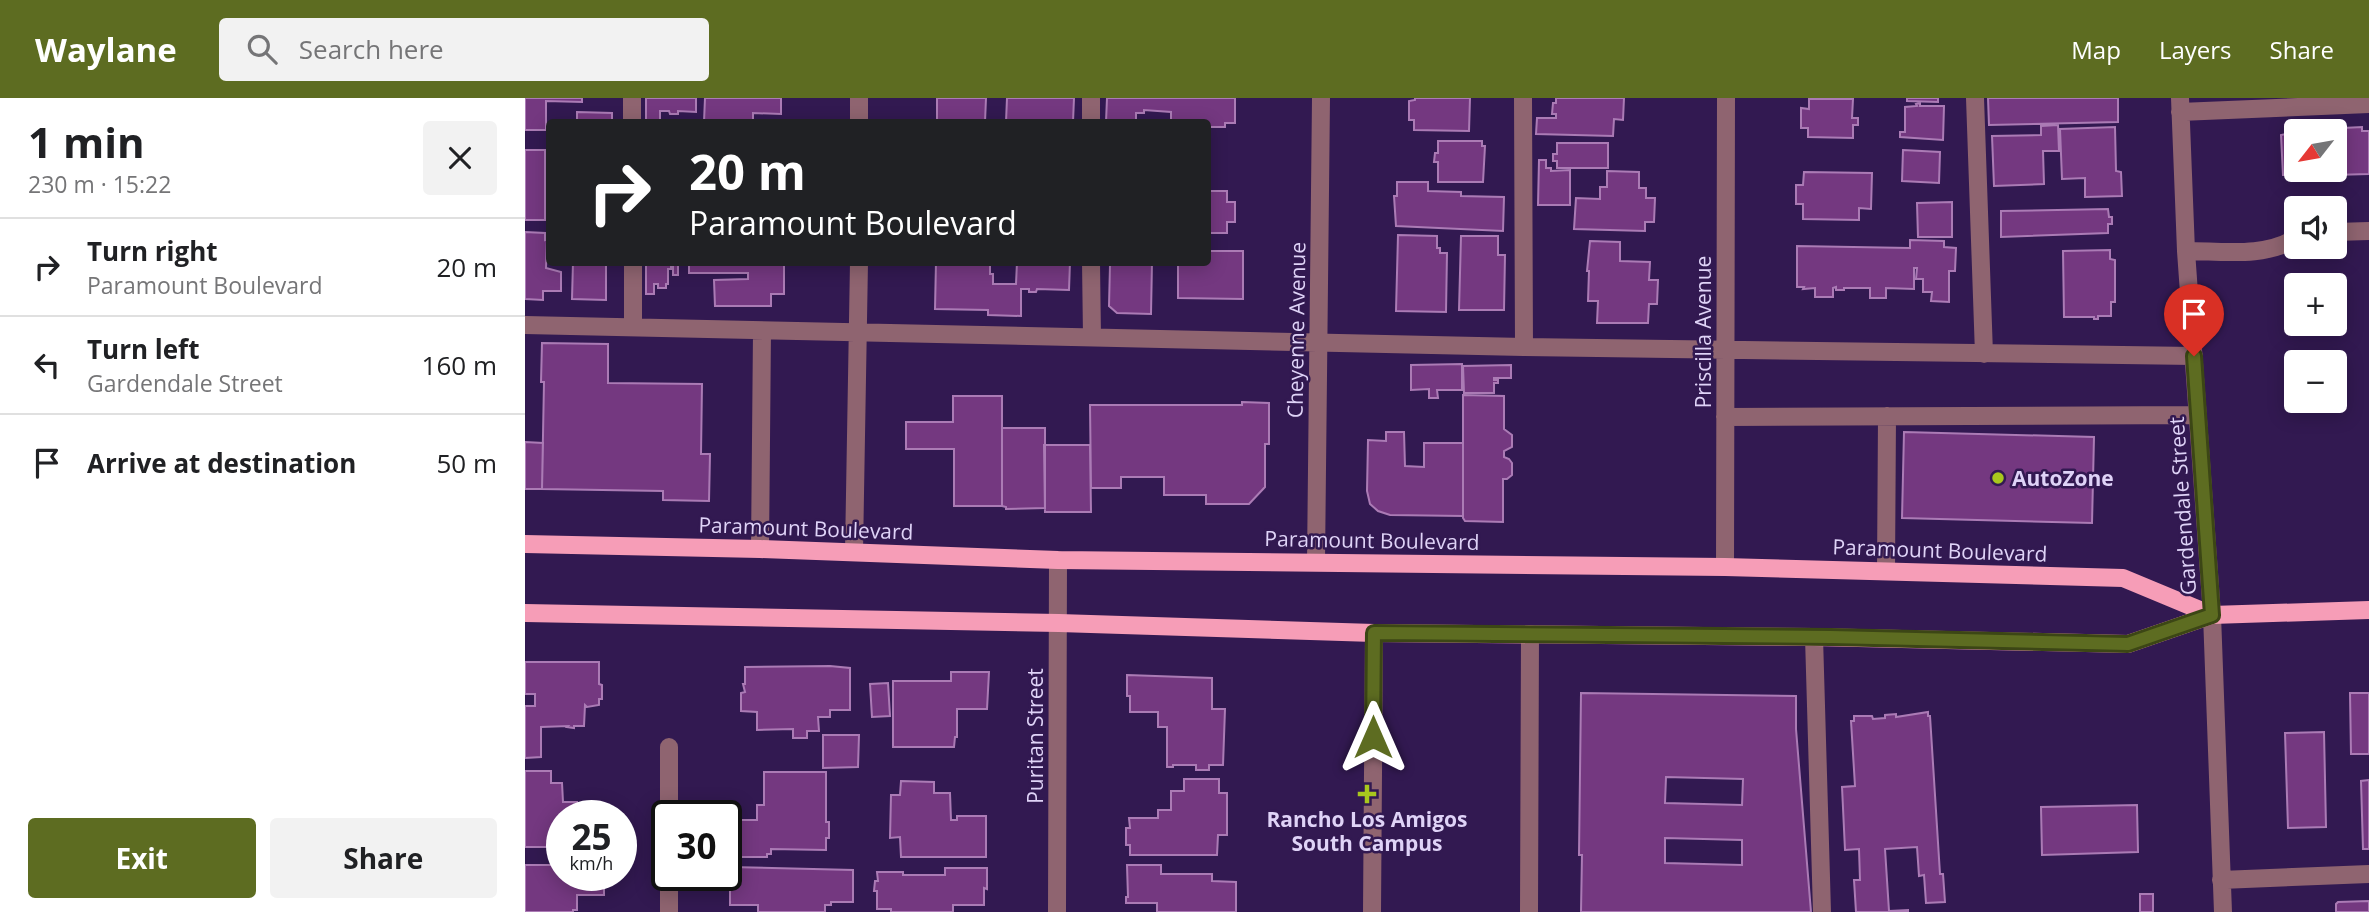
<!DOCTYPE html>
<meta charset="utf-8">
<style>
body{margin:0;font-family:"Open Sans",sans-serif;background:#f2f2f2;color:#202124;height:100vh;display:flex;flex-direction:column;font-size:26px;white-space:nowrap}
*{box-sizing:border-box;margin:0}
p{font-size:23px;color:#757577}
.icon{flex:none;width:38px;height:38px;fill:none;stroke:currentColor;stroke-width:2;stroke-linecap:round;stroke-linejoin:round}
.map{position:relative;flex:1;overflow:hidden}
.details{display:flex;flex-direction:column;background:#fff;width:525px}
.details>*{flex:none}
.banner{position:absolute;left:21px;top:21px;width:665px;height:147px;border-radius:7px;box-shadow:0 4px 18px #0003;background:#202124;color:#fff;overflow:hidden}
.needle{width:46px;rotate:239deg}
.tools{position:absolute;left:1759px;top:21px;display:grid;gap:14px}
.tools a{display:grid;place-items:center;width:63px;height:63px;border-radius:7px;background:#fff;box-shadow:0 4px 18px #0003;font-size:35px}
.speed{position:absolute;left:21px;top:702px;display:flex;gap:14px;font-size:35px;font-weight:700;text-align:center}
.speed>*{display:grid;place-content:center;width:91px;height:91px;border-radius:50%;background:#fff;box-shadow:0 4px 18px #0003;line-height:1}
.speed small{font-size:18px;font-weight:400}
.speed .limit{border:4px solid #111;border-radius:10px;background:#fff;color:#111}
.pin{position:absolute;display:grid;place-items:center;width:60px;height:60px;color:#fff;margin:-72px -30px;border-radius:50% 50% 50% 0;rotate:-45deg;box-shadow:0 0 7px #0007}
.pin .icon{rotate:45deg}
.me{position:absolute;width:77px;margin:-38px;rotate:0deg;stroke-linejoin:round;filter:drop-shadow(0 0 5px #0008)}
.turn{display:flex;align-items:center;gap:24px;height:147px;padding:0 28px;font-size:32px}
.turn .icon{width:91px;height:91px;stroke-width:2.5}
.turn b{display:block;font-size:49px;line-height:60px}
.round{display:grid;place-items:center;flex:none;width:74px;height:74px;border-radius:7px;background:#f2f2f2}
.head{display:flex;align-items:center;justify-content:space-between;height:119px;padding:0 28px}
h1{font-size:42px;font-weight:700;line-height:52px}
.cta{display:flex;gap:14px;margin-top:auto;padding:14px 28px}
.cta a{flex:1;height:80px;border-radius:7px;background:#5d6c21;color:#fff;font-size:28px;font-weight:700;line-height:80px;text-align:center}
.cta a+a{background:#f2f2f2;color:#202124}
ul{padding:0;list-style:none}
li{display:flex;align-items:center;gap:21px;height:98px;padding:0 28px;border-top:2px solid #e0e0e0}
li div{flex:1}
li b{display:block;font-size:26px}
li em{font-style:normal}
header{display:flex;align-items:center;gap:42px;box-sizing:border-box;height:98px;padding:0 35px;background:#5d6c21;color:#fff}
header strong{font-size:33px}
nav{display:flex;gap:38px;margin-inline-start:auto;font-size:24px}
.search{width:490px;height:63px;background:#f2f2f2;display:flex;align-items:center;gap:18px;box-sizing:border-box;padding:0 24px;border-radius:7px;color:#757577;font-size:26px}
main{display:flex;flex:1;min-height:0}
.map>svg:first-child{display:block}
.building{fill:#743880;stroke:#ab7bb5;stroke-width:2;fill-rule:evenodd}
.lines{fill:none;stroke-linecap:round;stroke-linejoin:round}
.minor{stroke:#8f6470;stroke-width:18}
.major{stroke:#f69db7;stroke-width:18}
.route-casing{stroke:#3c4615;stroke-width:18}
.route{stroke:#5d6c21;stroke-width:12}
.poi-dot{fill:#a8c71d;stroke:#321951;stroke-width:2.5}
.labels{text-anchor:middle;dominant-baseline:central;stroke-width:5;stroke-linejoin:round;paint-order:stroke}
.street-label{font-size:21px;fill:#dfd3f7;stroke:#321951}
.poi-label{font-size:21px;font-weight:bold;fill:#dfd3f7;stroke:#321951;text-anchor:start}
</style>
<header>
<strong>Waylane</strong>
<div class="search"><svg class="icon" aria-label="search" viewBox="0 0 24 24"><circle cx="10" cy="10" r="6"/><path d="M15 15l6 6"/></svg>Search here</div>
<nav><a>Map</a><a>Layers</a><a>Share</a></nav>
</header>
<main>
<section class="details">
<div class="head"><div><h1>1 min</h1><p>230 m · 15:22</p></div><a class="round"><svg class="icon" aria-label="close" viewBox="0 0 24 24"><path d="M6 6l12 12M18 6L6 18"/></svg></a></div>
<ul>
<li><svg class="icon" aria-label="right" viewBox="0 0 24 24"><path d="M7 20v-9h11M14 6l5 5-5 5"/></svg><div><b>Turn right</b><p>Paramount Boulevard</p></div><em>20 m</em></li>
<li><svg class="icon" aria-label="left" viewBox="0 0 24 24"><path d="M17 20v-9H6M10 6l-5 5 5 5"/></svg><div><b>Turn left</b><p>Gardendale Street</p></div><em>160 m</em></li>
<li><svg class="icon" aria-label="arrive" viewBox="0 0 24 24"><path d="M6 21V4h12l-3 4 3 4H6"/></svg><div><b>Arrive at destination</b></div><em>50 m</em></li>
</ul>
<div class="cta"><a>Exit</a><a>Share</a></div>
</section>
<div class="map">
<svg width="1844" height="814" viewBox="0 0 1844 814">
<rect width="100%" height="100%" fill="#321951"/>
<path class="building" d="M0,0H57V4L21,3V32H0Z
M121,0H171V14L153,13V16H145L144,13H135V24H121Z
M180,0H256V16L228,15V24H179Z
M412,0H461L460,24H412Z
M482,0H549L548,24H481Z
M582,0H710V25H700V29H682V24H646V14L619,12V15H611V24H581Z
M890,0H945L944,33L889,32V22H884V3L890,2Z
M1031,0H1099L1098,22L1089,21L1088,38L1011,36L1012,20H1031V16H1027L1028,5H1031Z
M1382,0H1413V4L1382,3Z
M1463,0H1593V24L1464,27Z
M1284,1H1328L1327,20H1333V27H1328V40L1283,39V30H1276V10L1284,11Z
M1395,5V8H1419L1418,42L1375,39V34H1380V9L1392,8L1391,6Z
M52,14L87,15V24H52Z
M1777,26V33H1771V72H1810V35L1818,34V30L1837,29V33H1844V76L1808,77V80H1798V76L1758,77L1756,37L1761,36L1760,27Z
M1533,27L1534,53H1518L1519,86L1469,88L1467,38L1516,37V28Z
M1590,29L1591,73L1596,74L1597,98L1560,99V80L1537,81L1535,31Z
M913,43H957V48H960L958,84H913V64H909L910,55H913Z
M1032,45H1083V70H1032V63H1028V56H1032Z
M0,52H20V122H0Z
M1378,52L1415,54L1414,85L1377,83Z
M1014,62H1021V70H1026V73L1045,72V107H1013Z
M1082,73L1114,74V90H1121V100H1130L1129,124H1120V133L1049,131L1051,100L1075,101V89H1082Z
M1279,74L1347,75L1346,111L1334,110V122L1278,121V106H1271V87H1278Z
M872,84H903V93L936,94V98L979,99L978,133L871,128L869,98H872Z
M682,93H702V104H710V124H702V135H682Z
M1427,104V139H1393L1392,105Z
M1583,111L1584,119H1587V126H1583V135L1476,139V113Z
M0,134L20,135V142L22,141L21,170L36,174V193H18V202L0,201Z
M873,137L912,138V150H915V155H922L921,214L871,213Z
M936,138H973V157H980L979,212H934Z
M1385,142L1419,143V149L1431,150L1430,173H1424V204L1406,203L1407,194H1398V181H1391L1392,170H1389V191L1361,190V200H1345V190H1319V192H1311V189L1308,190V199H1290V190L1278,191L1279,189H1272V148L1385,150Z
M1065,143L1095,144V163L1125,164L1124,182H1133L1132,206H1124L1123,225H1072L1073,203H1063L1064,173H1062Z
M1585,152V161L1590,162V204H1586V218H1573V221H1569V219H1539L1538,153Z
M682,153H718V201L653,200V164H682Z
M48,164H81V202L47,201Z
M121,164H153V177H148V168H146V171H143V186H141V190H133V186H129V196H121Z
M164,164H259V196H246V208H190L189,182L223,181V175H164Z
M411,164H465V176H468V186H491L492,164H545L544,192L512,191L511,194H504V191H496V218L463,217V212L410,211Z
M583,164H627L626,216L592,215L584,208L585,167Z
M17,245L83,246V285L177,286L176,356H185L184,403L138,402V393L17,391L19,284H16Z
M937,266V292H912L913,300H904V291L886,292V267Z
M986,267V280H969V282H973V285H969V295H939L938,268Z
M938,297L979,298V331L987,337V349L979,353V359L984,361L987,365V377L982,381H978V424L940,423L938,420Z
M428,298H477V408H429V351H381V324H428Z
M717,304L744,305V346H740V389L724,406H681V397H639V379H596V390H566L565,307H717Z
M477,330H520V410L481,411V409L477,408Z
M861,334H879L880,368L899,369V345H938V418L865,417L853,413L845,406L842,393L843,342L861,343Z
M1379,334L1569,339L1567,425L1377,420Z
M0,344L18,345L17,391H0Z
M519,347H565L566,414H520Z
M0,564H74V586L77,587V601H74V607L62,609L60,607L59,628H49V630L42,629L43,628L16,629V659L0,660V608H10V596H0Z
M305,568L325,570V612H305V619H293L294,633H282V640H268V631L232,632V614L216,613V595L220,594L218,586H220V569Z
M426,574H464L462,611H432V639H430L429,649H368V583H426Z
M602,577L687,580V611H700L698,667H684V672H671V667H648V669H642V629H633V614H605V598H602Z
M363,585L365,618L347,619L345,586Z
M1056,595L1271,598V631L1286,814H1056L1057,757H1054ZM1141,679L1218,681L1217,707L1140,705ZM1140,740L1217,742V767L1140,765Z
M1825,595H1844V656H1826Z
M1403,614V618H1405L1415,776H1418L1420,804L1401,805L1399,777L1394,778L1392,749L1360,751L1364,813L1383,812V814H1331L1329,782H1335L1334,751L1320,752L1317,689L1330,688L1326,623H1329V618H1347L1348,621L1360,620V617L1371,616V619Z
M1799,634L1801,729L1763,730L1760,635Z
M298,637H334L333,669L298,670Z
M0,673H26V685H37L38,704H52V712L80,711V718H37V749H0Z
M239,674H301V724H304V740H301V752L246,751V756H242V759H207V722H232V707H239Z
M659,681H694V695H702V737H693L692,757H605V747H601V730H605L604,720H633V712H646V693H659Z
M1844,682V751H1838L1836,683Z
M376,683L409,684V695H425L426,722H432V718H461V759H376L375,739L365,740L366,697H375Z
M1612,707L1613,754L1517,757L1516,709Z
M0,767H37V777H84V779H79V797H52V812H48V814H0Z
M602,767H636V776H687V783L711,784V814H632V805H601V799H603Z
M205,769L328,772V804H306V807H300V814H233V807H205Z
M420,770H462V791L459,790V807H428V814H366V811H352V793H349L350,783H353L352,774H378V777H420Z
M1615,796H1628V814H1615Z
M1844,803V814H1811V806L1813,804Z"/>
<g class="lines">
<path class="minor" d="M107,0V24
M566,0V24
M998,0L999,249
M1450,0L1459,256
M1655,0L1661,153L1687,517L1698,814
M1655,14L1844,6
M334,24V0
M1810,134L1844,133
M1661,153C1697,153 1740,160 1771,140
M108,164V228
M566,164L567,239
M0,227L999,249L1669,258
M1200,319L1673,317
M235,451L237,233
M329,454L334,164
M791,464L796,0
M1200,469L1201,0
M1361,473L1362,318
M1289,539L1297,814
M144,718V649
M1696,782L1844,776
M144,814V777
M532,814L533,462
M847,814L849,535
M1004,814L1005,536"/>
<path class="major" d="M0,446L235,451L533,462L1200,469L1598,480L1687,517
M0,515L534,525L849,535L1289,539L1603,546L1687,517L1844,512"/>
</g>
<g class="lines">
<defs>
<path id="route" d="M848,639L849,535L1306,539L1603,546L1687,517L1669,258"/>
</defs>
<use href="#route" class="route-casing"/>
<use href="#route" class="route"/>
</g>
<g class="poi-dot">
<circle cx="1473" cy="380" r="7"/>
<path d="M838.5 685.5h7v7h7v7h-7v7h-7v-7h-7v-7h7z"/>
</g>
<g class="labels">
<g class="street-label">
<text transform="translate(771 232) rotate(-89)">Cheyenne Avenue</text>
<text transform="translate(1178 234) rotate(-90)">Priscilla Avenue</text>
<text transform="translate(1657 408) rotate(-94)">Gardendale Street</text>
<text transform="translate(281 430) rotate(2)">Paramount Boulevard</text>
<text transform="translate(847 442) rotate(1)">Paramount Boulevard</text>
<text transform="translate(1415 452) rotate(2)">Paramount Boulevard</text>
<text transform="translate(510 638) rotate(-90)">Puritan Street</text>
</g>
<g class="poi-label">
<text x="1487" y="380">AutoZone</text>
<text x="842" y="721" text-anchor="middle">Rancho Los Amigos<tspan x="842" dy="24">South Campus</tspan></text>
</g>
</g>
</svg>
<div class="tools">
<a><svg class="needle" viewBox="-14 -14 28 28"><path d="M0-13l5 13h-10z" fill="#e53935"/><path d="M0 13l5-13h-10z" fill="#757577"/></svg></a>
<a><svg class="icon" aria-label="sound" viewBox="0 0 24 24"><path d="M4 9h4l5-4v14l-5-4H4zM17 9q2 3 0 6"/></svg></a>
<a>+</a>
<a>−</a>
</div>
<div class="speed"><div>25<small>km/h</small></div><div class="limit">30</div></div>
<div class="pin" style="left:1669px;top:258px;background:#d93025"><svg class="icon" aria-label="arrive" viewBox="0 0 24 24"><path d="M6 21V4h12l-3 4 3 4H6"/></svg></div>
<svg class="me" style="left:848px;top:639px" viewBox="-20 -20 40 40"><path d="M0-17L14 15 0 8-14 15z" fill="#5d6c21" stroke="#fff" stroke-width="4"/></svg>
<div class="banner">
<div class="turn"><svg class="icon" aria-label="right" viewBox="0 0 24 24"><path d="M7 20v-9h11M14 6l5 5-5 5"/></svg><div><b>20 m</b>Paramount Boulevard</div></div>
</div>
</div>
</main>
